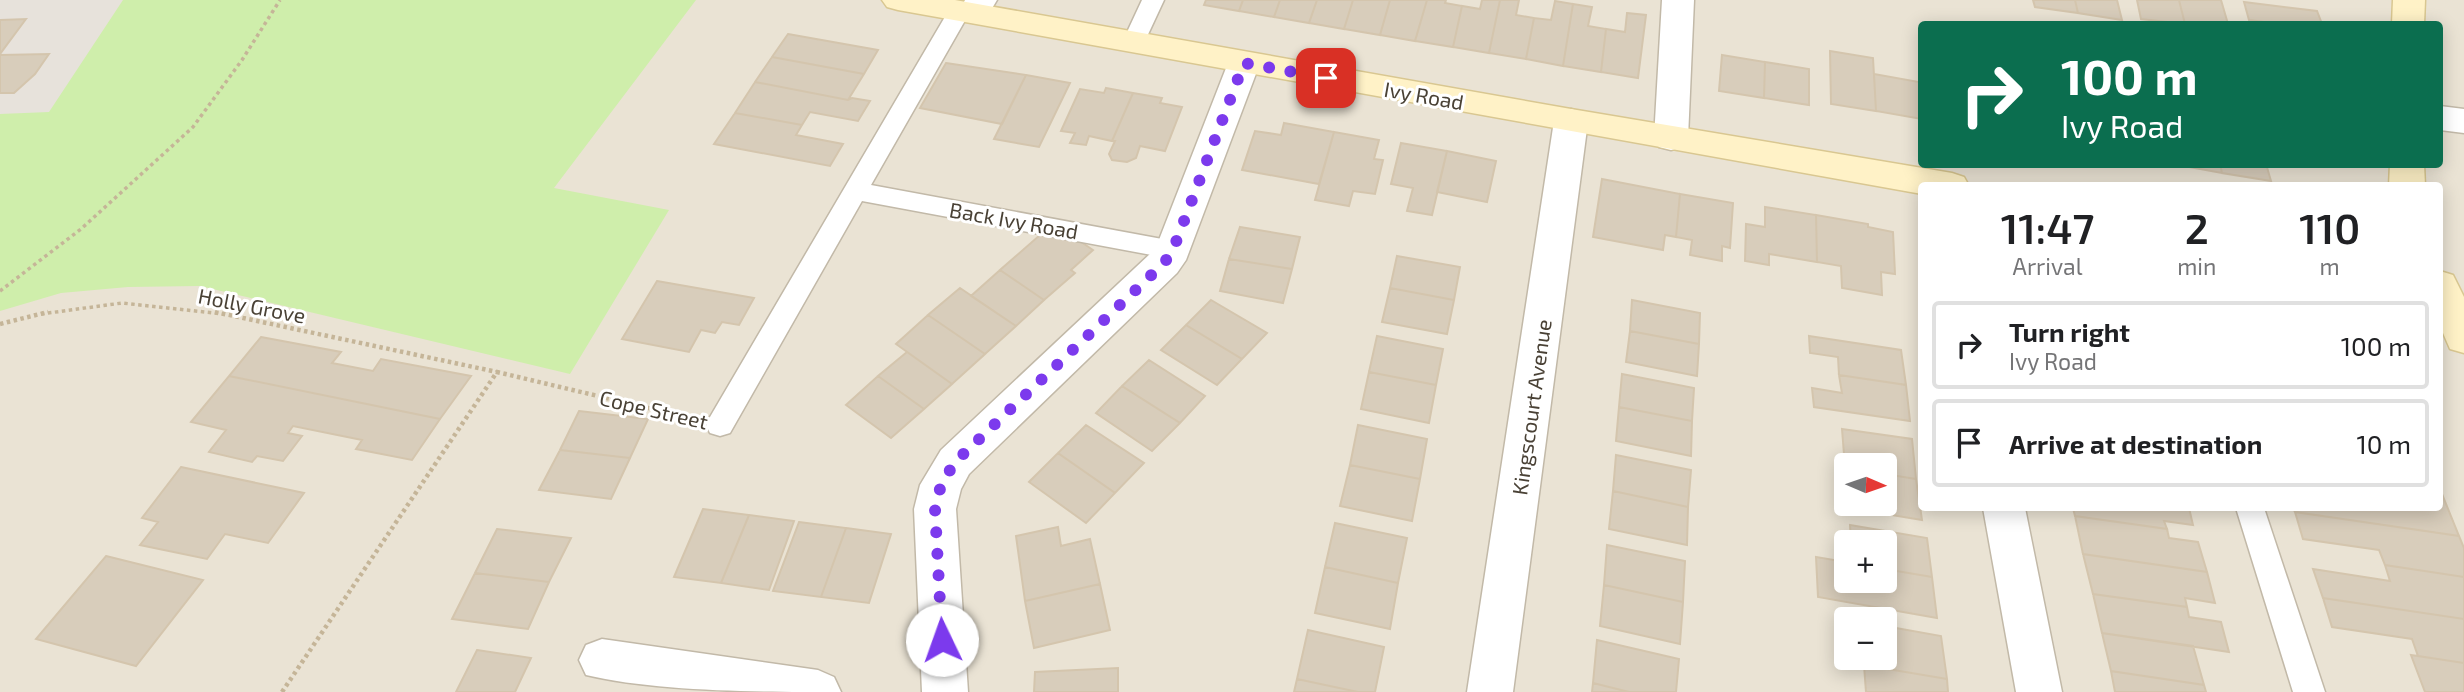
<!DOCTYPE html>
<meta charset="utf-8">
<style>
body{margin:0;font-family:"Exo 2",sans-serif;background:#f2f2f2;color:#202124;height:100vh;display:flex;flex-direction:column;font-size:26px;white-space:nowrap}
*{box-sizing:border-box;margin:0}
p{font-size:23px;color:#757577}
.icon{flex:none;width:38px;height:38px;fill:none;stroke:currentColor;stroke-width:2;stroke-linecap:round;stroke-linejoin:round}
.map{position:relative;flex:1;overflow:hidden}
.sheet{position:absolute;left:1918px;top:182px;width:525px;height:329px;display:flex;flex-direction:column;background:#fff;border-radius:7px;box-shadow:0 4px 18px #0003}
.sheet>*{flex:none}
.hud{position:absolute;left:1918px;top:21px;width:525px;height:147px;border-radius:7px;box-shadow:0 4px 18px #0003;background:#0b6e4f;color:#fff;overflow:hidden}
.needle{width:46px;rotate:92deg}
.buttons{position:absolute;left:1834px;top:453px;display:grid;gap:14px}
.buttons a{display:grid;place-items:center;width:63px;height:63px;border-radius:7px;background:#fff;box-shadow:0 4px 18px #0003;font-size:35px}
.pin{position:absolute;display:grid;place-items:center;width:60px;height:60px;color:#fff;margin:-30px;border-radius:14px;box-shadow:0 4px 10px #0006}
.me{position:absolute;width:77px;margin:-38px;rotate:357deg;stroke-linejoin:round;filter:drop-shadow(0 0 5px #0008)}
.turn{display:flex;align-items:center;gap:24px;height:147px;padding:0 28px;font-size:32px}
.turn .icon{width:91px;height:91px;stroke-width:2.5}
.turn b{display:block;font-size:49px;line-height:60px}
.eta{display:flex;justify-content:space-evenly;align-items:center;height:119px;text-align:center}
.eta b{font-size:42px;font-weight:600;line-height:49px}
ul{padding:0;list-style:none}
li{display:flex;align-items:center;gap:21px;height:88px;margin:0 14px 10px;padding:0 14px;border:4px solid #e0e0e0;border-radius:7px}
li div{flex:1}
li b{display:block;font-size:26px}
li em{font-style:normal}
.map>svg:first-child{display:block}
.residential{fill:#eae3d4;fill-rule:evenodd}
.industrial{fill:#e7e2db}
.green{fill:#cfeeab}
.building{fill:#d8cdbb;stroke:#d4c5ad;stroke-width:2}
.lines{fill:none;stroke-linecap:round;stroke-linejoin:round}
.lane-casing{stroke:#c2b9a8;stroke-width:3}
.street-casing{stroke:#c2b9a8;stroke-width:3}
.secondary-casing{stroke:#d9c791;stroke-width:3}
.path-far1{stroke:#c5b598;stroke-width:3.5;stroke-dasharray:3.5 3.5;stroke-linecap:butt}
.path{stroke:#c5b598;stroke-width:4.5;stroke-dasharray:3.5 3.5;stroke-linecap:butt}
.lane{fill:#fff;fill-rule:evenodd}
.street{fill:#fff;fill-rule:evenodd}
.secondary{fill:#fff2c7;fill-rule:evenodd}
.route{stroke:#7c3aed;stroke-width:12;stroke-dasharray:0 21.6}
.labels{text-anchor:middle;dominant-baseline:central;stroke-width:6;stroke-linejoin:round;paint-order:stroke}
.street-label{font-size:21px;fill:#494135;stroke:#fff}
</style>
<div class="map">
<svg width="2464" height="692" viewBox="0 0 2464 692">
<rect width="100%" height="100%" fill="#f5f1e7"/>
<path class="residential" d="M0,0H2464V692H0ZM1922,24H2440V164H1922ZM1922,186H2440V508H1922ZM1846,466H1885V504H1846ZM1846,542H1885V581H1846ZM1846,620H1885V658H1846Z"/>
<path class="industrial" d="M0,0H123L49,113L0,114Z"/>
<path class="green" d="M123,0H696L554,188L669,210L570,374L200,286L128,287L61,293L0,311V114L49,112Z"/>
<path class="building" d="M1206,0H1243L1239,11L1204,5Z
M1243,0H1280L1274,17L1239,11Z
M1280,0H1317L1309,23L1274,17Z
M1317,0H1353L1344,29L1309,23Z
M1353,0H1390L1380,35L1344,29Z
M1390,0H1427L1415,41L1380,35Z
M1427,0H1446L1445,3L1462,6L1453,47L1415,41Z
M1482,0H1500L1489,53L1453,47L1462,6L1480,9Z
M1500,0H1519L1516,15L1534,18L1526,59L1489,53Z
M2033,0H2075L2078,13L2035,7Z
M2075,0H2117L2122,20L2078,13Z
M2137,0H2179L2185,24L2141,19Z
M2179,0H2221L2228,24H2185Z
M1555,1L1573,4L1563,66L1526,59L1534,18L1551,20Z
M2244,2L2317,11L2322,24H2265L2264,22L2249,20Z
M1573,4L1592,7L1588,26L1606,29L1601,72L1563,66Z
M1627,13L1646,15L1638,78L1601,72L1606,29L1625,32Z
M26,19L0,54V20Z
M788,34L878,50L864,74L772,57Z
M1830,51L1873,58L1876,111L1831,104Z
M49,54L35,74L14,93H0V55Z
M1722,55L1765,62L1764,98L1719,91Z
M772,57L864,74L848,100L755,82Z
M1765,62L1809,69V105L1764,98Z
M946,63L1026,75L1002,124L920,108Z
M1874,74L1919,82L1922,119L1876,111Z
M1026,75L1070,83L1039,147L994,139Z
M755,82L848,100L852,98L870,101L858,121L810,112L802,125L735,113Z
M1106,88L1133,93L1112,141L1089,136L1086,145L1070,143L1075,133L1061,131L1080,89L1104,93Z
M1133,93L1162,98L1160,103L1182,107L1165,151L1140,146L1136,158L1127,162L1112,160L1109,154L1115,141H1112Z
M735,113L802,125L796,135L843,144L830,166L714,144Z
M1284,123L1334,132L1319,184L1242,170L1255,131L1281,135Z
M1334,132L1379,140L1374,159L1383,160L1375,194L1353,191L1349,206L1315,200Z
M1401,143L1447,151L1432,215L1407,211L1413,188L1391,184Z
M1447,151L1496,161L1487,202L1437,192Z
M2220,164H2266L2271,181L2222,173Z
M2220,164L2222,173L2173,164Z
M1602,179L1680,194L1676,237L1665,235L1663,250L1593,237Z
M1680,194L1733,203L1730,248L1722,246V261L1690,255L1692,240L1676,237Z
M1765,207L1816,215L1817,262L1769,254V265L1745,261L1746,224L1765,227Z
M1816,215L1868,224V227L1893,232L1895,274L1881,272L1882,295L1842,288L1841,266L1817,262Z
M1240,227L1300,237L1292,269L1229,259Z
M1040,235L1081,242L1093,250L1071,270L1075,273L1044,300L1000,270Z
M1397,256L1460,267L1454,300L1390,288Z
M1229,259L1292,269L1283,303L1220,291Z
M1000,270L1044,300L1016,326L971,296Z
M657,281L754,298L739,325L722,322L715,333L701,330L689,352L622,339Z
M960,288L1016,326L985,354L928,315Z
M1390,288L1454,300L1447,334L1382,322Z
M1211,300L1267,333L1242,359L1186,325Z
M1632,300L1700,313L1699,344L1630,331Z
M928,315L985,354L952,384L896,344Z
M1186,325L1242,359L1217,385L1161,350Z
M1630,331L1699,344L1697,376L1626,362Z
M1377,336L1443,349L1436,385L1369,372Z
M1809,336L1901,350L1906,385L1839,375L1838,357L1810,353Z
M261,337L341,352L332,363L373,371L381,359L471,376L440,419L229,376Z
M907,352L952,384L924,409L878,376Z
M1149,360L1205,396L1180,423L1122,386Z
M1369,372L1436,385L1429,423L1361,409Z
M1622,374L1694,388L1692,421L1619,407Z
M1839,375L1906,385L1910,421L1814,407L1812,388L1842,393Z
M229,376L440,419L412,460L356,449L362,440L293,426L288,433L302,436L283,461L257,456L252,462L209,452L226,430L191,422Z
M878,376L924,409L891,438L846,405Z
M1122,386L1180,423L1152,451L1096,413Z
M1619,407L1692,421L1691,456L1616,441Z
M579,411L648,419L630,458L560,450Z
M1086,425L1144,463L1115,493L1058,453Z
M1358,425L1427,439L1420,479L1350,465Z
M1842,429L1912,439L1916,479L1885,474V466L1845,467Z
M560,450L630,458L611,499L539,490Z
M1058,453L1115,493L1086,523L1029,482Z
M1616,455L1691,470L1688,507L1613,491Z
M1350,465L1420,479L1412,521L1340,506Z
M181,467L304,493L268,543L225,534L207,559L140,545L158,522L142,518Z
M1885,474L1916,479L1922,520L1849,508V504H1885Z
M1613,491L1688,507L1687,545L1609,529Z
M2440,494H2442L2459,536L2295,512L2293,508H2440Z
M2073,508H2189L2193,525L2164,521L2167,529L2075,516Z
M703,509L749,515L721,583L674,577Z
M2295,512L2459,536L2464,548V577L2385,565L2379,550L2303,539Z
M749,515L794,521L769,590L721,583Z
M2075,516L2167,529L2169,538L2198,542L2207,572L2083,554Z
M799,522L846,528L821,597L773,591Z
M1335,523L1407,538L1398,583L1325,567Z
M1850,525L1927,538L1932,577L1885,569V542H1851Z
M1058,527L1061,546L1090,539L1100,584L1025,601L1016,536Z
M846,528L891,534L869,603L821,597Z
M497,529L571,538L549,582L475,573Z
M1607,545L1685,561L1683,602L1604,585Z
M2083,554L2207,572L2215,603L2185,598L2187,607L2093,594Z
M106,556L203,580L136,666L36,639Z
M1816,557L1846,562V581H1885V569L1932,577L1937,618L1818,597Z
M2385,565L2464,577V619L2323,598L2313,569L2390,581Z
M1325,567L1398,583L1390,629L1315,613Z
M475,573L549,582L528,629L452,619Z
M1100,584L1110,630L1034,648L1025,601Z
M1604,585L1683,602L1680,644L1600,626Z
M2093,594L2187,607L2189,617L2221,622L2229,652L2102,633Z
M2323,598L2464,619V663L2418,656L2412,639L2332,627Z
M1885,626L1941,636L1947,679L1864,665L1863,658H1885Z
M1308,630L1384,647L1375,692H1358L1297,679Z
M2102,633L2193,646L2204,685L2111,671Z
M1597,640L1679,659L1676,692H1629L1593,683Z
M477,650L531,658L515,692H456Z
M2411,655L2464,663V692H2425Z
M1864,665L1947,679L1948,692H1866Z
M1118,668V692H1034L1035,672Z
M2111,671L2204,685L2206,692H2115Z
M1297,679L1358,692H1294Z
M1593,683L1629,692H1592Z"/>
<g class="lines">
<defs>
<path id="lane" d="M1142,0H1164L1144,43L1141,48L1133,50L1125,48L1122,43Z
M960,3L968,5L971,10L871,185L1173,241L1182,243L1185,250L1182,257L1173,259L862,201L730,433L720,436L710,433L706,425L710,417L949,10L952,5Z
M2236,508H2264L2325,692H2293Z"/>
<path id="street" d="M965,0H997L985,20L974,23L963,20L958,13Z
M1662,0H1694L1688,138L1683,147L1671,150L1659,147L1654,138Z
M1244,52L1256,55L1260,63L1186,260L1177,273L969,474L961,489L956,509L968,692H922L914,509L920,485L941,450L1151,253L1157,245L1228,63L1232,55Z
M2440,106L2464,109V133L2440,130Z
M1571,109L1583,113L1588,121L1513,692H1467L1554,121L1559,113Z
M1983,508H2025L2062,692H2016Z
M602,639L818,670L834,677L841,692C764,692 657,692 586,675L579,660L586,645Z"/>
<path id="secondary" d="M882,0H955L1571,109L1952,173L1964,177L1969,186H1922V194L898,10L887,7Z
M2393,0H2425L2424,24H2392Z
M2390,164H2424L2425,186H2389Z
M2440,271L2453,275L2464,297V353L2450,349L2440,326Z"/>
</defs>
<use href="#lane" class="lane-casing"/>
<use href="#street" class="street-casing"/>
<use href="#secondary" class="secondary-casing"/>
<path class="path-far1" d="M0,291L81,229L193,127L242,60L280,0
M41,314L122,303L223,314"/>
<path class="path" d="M215,312L497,372
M0,324L48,312
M282,692L497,372L682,416"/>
<use href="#lane" class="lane"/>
<use href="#street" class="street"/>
<use href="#secondary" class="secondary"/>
</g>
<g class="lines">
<path class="route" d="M942,640L935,509L941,485L955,462L1164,263L1173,250L1244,63L1326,78"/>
</g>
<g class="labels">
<g class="street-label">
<text transform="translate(1424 95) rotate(10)">Ivy Road</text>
<text transform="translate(1014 220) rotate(10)">Back Ivy Road</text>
<text transform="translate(252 305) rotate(11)">Holly Grove</text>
<text transform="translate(1531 407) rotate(-82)">Kingscourt Avenue</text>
<text transform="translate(654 409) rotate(13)">Cope Street</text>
</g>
</g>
</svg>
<div class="buttons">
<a><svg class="needle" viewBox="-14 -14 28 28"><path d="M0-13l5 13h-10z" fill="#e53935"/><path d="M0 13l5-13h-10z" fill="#757577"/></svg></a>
<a>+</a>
<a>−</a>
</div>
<div class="pin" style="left:1326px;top:78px;background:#d93025"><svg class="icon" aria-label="arrive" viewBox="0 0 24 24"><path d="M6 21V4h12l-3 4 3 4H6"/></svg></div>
<svg class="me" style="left:942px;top:640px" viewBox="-20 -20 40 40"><circle r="19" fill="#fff"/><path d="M0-13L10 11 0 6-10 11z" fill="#7c3aed"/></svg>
<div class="hud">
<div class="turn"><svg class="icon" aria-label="right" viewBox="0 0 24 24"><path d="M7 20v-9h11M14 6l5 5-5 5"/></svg><div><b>100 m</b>Ivy Road</div></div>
</div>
<section class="sheet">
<div class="eta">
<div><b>11:47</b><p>Arrival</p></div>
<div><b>2</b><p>min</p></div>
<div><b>110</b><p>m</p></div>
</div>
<ul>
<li><svg class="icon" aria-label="right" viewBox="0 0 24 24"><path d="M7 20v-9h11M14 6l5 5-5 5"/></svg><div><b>Turn right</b><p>Ivy Road</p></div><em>100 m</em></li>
<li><svg class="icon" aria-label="arrive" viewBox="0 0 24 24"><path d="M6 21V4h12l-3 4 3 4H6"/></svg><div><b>Arrive at destination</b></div><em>10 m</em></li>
</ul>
</section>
</div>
